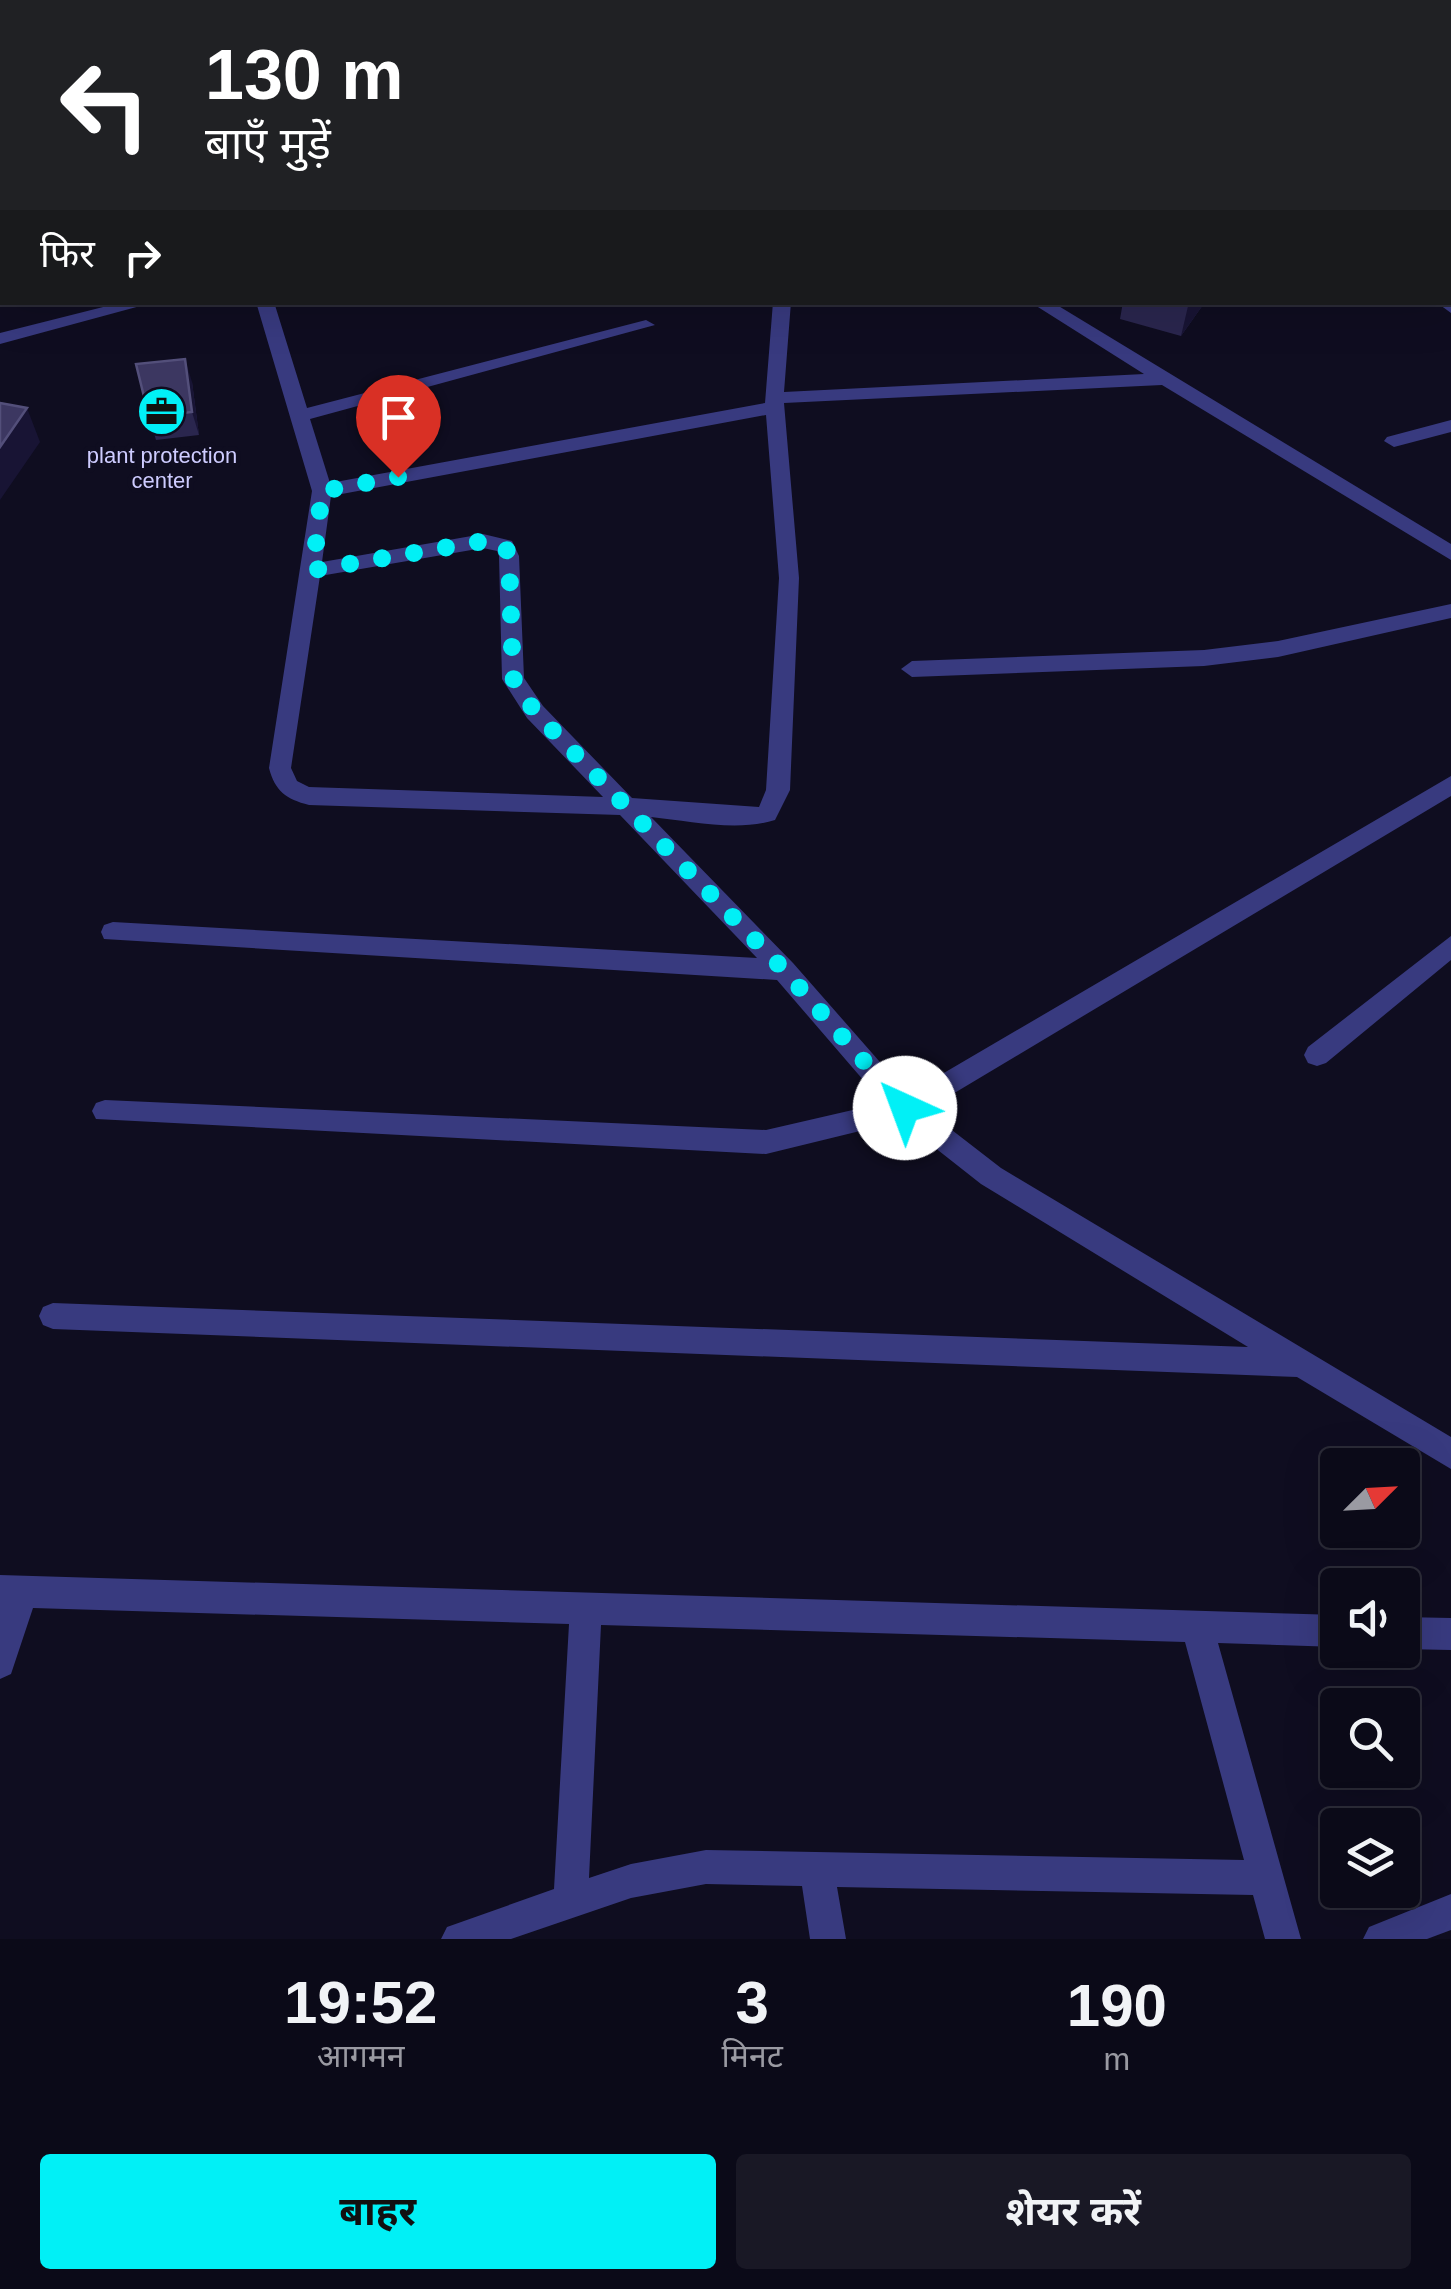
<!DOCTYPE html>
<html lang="hi">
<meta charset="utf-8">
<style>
body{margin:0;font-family:Helvetica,"Noto Sans Devanagari",sans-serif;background:#191825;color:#f1f3f6;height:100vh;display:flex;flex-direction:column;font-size:38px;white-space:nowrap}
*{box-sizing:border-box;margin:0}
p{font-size:32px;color:#9a9aa2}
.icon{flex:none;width:55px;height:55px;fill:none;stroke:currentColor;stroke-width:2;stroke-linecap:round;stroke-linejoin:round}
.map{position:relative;height:1939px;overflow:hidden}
.details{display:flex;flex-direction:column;background:#0b0a18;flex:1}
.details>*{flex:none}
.hud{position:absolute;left:0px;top:0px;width:1452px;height:305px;box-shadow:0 10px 40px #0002,0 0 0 2px #2b2b37;background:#202124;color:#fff;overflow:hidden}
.needle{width:65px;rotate:66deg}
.controls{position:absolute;left:1320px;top:1448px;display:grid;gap:20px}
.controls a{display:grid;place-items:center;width:100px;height:100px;border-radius:10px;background:#0b0a18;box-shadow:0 10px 40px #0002,0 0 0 2px #2b2b37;font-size:50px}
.pin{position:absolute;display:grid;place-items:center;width:85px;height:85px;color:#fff;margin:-102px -42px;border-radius:50% 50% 50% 0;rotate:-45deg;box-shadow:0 0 10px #0007}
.pin .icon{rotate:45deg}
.me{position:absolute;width:110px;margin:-55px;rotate:317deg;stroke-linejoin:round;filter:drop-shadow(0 0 8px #0008)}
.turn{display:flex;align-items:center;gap:35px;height:210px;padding:0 40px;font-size:45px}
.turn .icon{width:130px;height:130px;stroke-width:2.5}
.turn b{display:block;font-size:70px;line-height:85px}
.then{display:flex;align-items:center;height:95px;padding:0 40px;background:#0003;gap:20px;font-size:38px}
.eta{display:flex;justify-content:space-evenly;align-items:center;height:170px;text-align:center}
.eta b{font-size:60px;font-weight:700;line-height:70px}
.cta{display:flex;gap:20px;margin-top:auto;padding:20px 40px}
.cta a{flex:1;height:115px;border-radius:10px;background:#01f0f6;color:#111;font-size:40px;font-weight:700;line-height:115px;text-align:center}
.cta a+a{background:#191825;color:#f1f3f6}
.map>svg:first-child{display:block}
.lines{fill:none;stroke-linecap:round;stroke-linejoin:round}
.minor{fill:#383a7f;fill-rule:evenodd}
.wall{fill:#2a264e}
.shaded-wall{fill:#181434}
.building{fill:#3c3761;stroke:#534f7a;stroke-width:2.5}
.route{stroke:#01f0f6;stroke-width:18;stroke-dasharray:0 32.4}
.labels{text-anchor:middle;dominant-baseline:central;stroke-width:10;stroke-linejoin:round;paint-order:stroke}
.far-poi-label{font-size:22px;fill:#ceccff;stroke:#0f0d20}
</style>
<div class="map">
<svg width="1451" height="1939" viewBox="0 0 1451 1939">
<rect width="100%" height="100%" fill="#0f0d20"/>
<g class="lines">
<path class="minor" d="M348,0H368L369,2H349Z
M1450,167H1451V177H1450Z
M0,177L2,178V188L0,187Z
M1450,272H1451V282H1450Z
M1450,298H1451V313L1436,302H1450Z
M123,302H155L0,344V333Z
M256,302H274L307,408L646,320L655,325L310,419L330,483L765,403L773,302H791L784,392L1144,374L1030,302H1052L1451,544V560L1162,385L784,403L799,578L790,790L775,820C737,832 690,821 651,817L793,963L908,1094L1451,776V796L926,1110L1001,1168L1451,1437V1469L1297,1377L53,1329L43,1325L39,1316L43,1307L53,1303L1248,1347L981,1184L901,1121L766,1154L96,1119L92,1111L96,1103L105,1100L766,1130L883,1103L777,980L104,939L101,932L104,925L113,922L757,958L620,815L309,805C286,799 275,791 269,768L312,491ZM766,415L779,578L766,790L759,807L632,798L543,706L524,678L519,556L512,541L483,534L322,562L331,496ZM483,548L497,551L499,556L502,679L527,718L603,797L309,787L297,781L291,768L320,576Z
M1451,420V432L1394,447L1384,441L1387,437Z
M1451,604V618L1278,657L1204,666L912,677L901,669L912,661L1204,650L1278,641Z
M1451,936V960L1326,1063L1317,1066L1308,1063L1304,1055L1308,1047Z
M0,1575L1338,1615V1647L1218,1643L1301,1939H1265L1253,1895L837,1887L846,1939H810L802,1886L706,1884L631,1898L511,1939H441L447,1927L554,1889L569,1624L33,1608L11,1674L0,1679ZM601,1625L1185,1642L1244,1860L706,1850L631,1864L589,1878Z
M1402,1617L1451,1618V1650L1402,1649Z
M1451,1894V1930L1427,1939H1363L1369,1927Z"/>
</g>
<path class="wall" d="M1123,302H1205L1181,336L1120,319Z
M192,382L199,435L156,440L149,417Z"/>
<path class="shaded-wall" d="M1189,302H1205L1181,336Z
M185,359L192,382L199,435L192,412Z
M27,408L40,442L0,500V447Z"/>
<path class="building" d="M185,359L192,412L149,417L136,364Z
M0,403L27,408L0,447Z"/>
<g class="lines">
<path class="route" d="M398,477L322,491L313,570L484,541L505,546L509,556L513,678L535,712L784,970L905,1108"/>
</g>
<defs>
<symbol id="office-disc" viewBox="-11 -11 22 22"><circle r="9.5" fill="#01f0f6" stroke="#0f0d20"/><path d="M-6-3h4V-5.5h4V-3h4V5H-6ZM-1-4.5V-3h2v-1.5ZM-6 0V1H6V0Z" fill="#111"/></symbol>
</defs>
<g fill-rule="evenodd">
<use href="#office-disc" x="134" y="384" width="55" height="55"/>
</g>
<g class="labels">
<g class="far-poi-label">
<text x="162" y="455">plant protection<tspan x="162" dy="25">center</tspan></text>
</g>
</g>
</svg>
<div class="controls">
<a><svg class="needle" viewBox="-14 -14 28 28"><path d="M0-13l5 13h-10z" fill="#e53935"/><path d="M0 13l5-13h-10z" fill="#9a9aa2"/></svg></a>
<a><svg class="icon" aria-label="sound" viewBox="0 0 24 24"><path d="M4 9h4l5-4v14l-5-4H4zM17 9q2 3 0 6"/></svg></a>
<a><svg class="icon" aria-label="search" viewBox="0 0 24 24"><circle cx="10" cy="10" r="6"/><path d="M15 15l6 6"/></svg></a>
<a><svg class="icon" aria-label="layers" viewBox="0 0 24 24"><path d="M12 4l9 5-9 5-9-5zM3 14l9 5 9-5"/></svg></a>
</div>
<div class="pin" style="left:398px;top:477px;background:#d93025"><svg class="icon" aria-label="arrive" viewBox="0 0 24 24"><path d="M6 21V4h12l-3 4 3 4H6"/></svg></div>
<svg class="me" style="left:905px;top:1108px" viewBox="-20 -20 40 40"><circle r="19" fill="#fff"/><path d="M0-13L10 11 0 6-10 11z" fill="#01f0f6"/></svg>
<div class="hud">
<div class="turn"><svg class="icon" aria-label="left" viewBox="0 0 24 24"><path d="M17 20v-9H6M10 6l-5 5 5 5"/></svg><div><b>130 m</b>बाएँ मुड़ें</div></div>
<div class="then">फिर<svg class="icon" aria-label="right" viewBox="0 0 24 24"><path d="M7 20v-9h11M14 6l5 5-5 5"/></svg></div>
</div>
</div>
<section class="details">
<div class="eta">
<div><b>19:52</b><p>आगमन</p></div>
<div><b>3</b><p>मिनट</p></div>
<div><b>190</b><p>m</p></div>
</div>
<div class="cta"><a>बाहर</a><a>शेयर करें</a></div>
</section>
